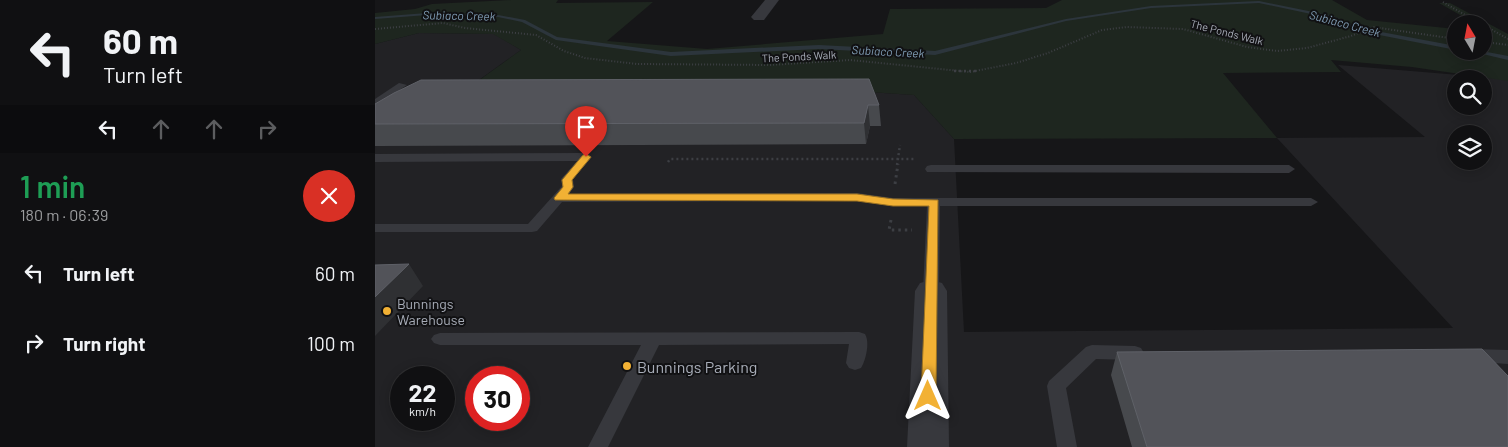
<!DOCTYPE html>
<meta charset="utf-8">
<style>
body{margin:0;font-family:Barlow,sans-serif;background:#1e1e20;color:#f1f3f6;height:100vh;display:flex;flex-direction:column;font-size:19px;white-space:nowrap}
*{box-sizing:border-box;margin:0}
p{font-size:16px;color:#9c9d9f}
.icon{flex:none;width:28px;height:28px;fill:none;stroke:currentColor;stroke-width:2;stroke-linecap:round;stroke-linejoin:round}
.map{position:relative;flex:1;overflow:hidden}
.details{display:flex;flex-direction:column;background:#101012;width:375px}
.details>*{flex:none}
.top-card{background:#101012;color:#f1f3f6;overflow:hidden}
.needle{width:32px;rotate:350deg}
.fabs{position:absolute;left:1072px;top:15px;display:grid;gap:10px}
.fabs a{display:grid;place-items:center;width:45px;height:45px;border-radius:50%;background:#101012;box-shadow:0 2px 12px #0003,0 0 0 1px #303032;font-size:25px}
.speed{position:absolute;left:15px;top:366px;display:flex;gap:10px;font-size:25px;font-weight:700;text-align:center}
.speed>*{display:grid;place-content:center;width:65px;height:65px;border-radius:50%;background:#101012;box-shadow:0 2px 12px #0003,0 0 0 1px #303032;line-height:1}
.speed small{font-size:12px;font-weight:400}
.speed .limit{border:8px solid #d22;background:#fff;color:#111}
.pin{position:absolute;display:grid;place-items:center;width:42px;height:42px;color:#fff;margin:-51px -21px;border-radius:50% 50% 50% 0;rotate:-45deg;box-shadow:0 0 5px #0007}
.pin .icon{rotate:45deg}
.me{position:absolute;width:55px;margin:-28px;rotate:0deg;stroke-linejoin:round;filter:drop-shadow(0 0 4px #0008)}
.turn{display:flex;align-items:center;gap:18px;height:105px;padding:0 20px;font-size:22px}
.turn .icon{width:65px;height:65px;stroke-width:2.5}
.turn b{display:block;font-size:35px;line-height:42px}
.lanes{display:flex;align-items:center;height:48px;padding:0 20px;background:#0003;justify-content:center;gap:25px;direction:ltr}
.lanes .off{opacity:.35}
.round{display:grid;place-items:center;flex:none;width:52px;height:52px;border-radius:26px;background:#1e1e20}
.head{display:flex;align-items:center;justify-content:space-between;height:85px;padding:0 20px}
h1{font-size:30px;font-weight:600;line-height:38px;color:#1e9e55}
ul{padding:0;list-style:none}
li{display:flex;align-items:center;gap:15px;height:70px;padding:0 20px}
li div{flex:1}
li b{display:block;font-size:19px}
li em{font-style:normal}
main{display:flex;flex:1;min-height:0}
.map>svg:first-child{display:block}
.built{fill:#222225;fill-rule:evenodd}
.green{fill:#1e261f}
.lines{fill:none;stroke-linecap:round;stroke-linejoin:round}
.stream{fill:#2c353c;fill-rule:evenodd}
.path-far2{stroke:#3d3f44;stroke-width:2;stroke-dasharray:1 2;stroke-linecap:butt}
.path-far1{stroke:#3d3f44;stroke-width:2.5;stroke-dasharray:2 3;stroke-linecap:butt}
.path{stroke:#3d3f44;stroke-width:3;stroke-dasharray:2.5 4;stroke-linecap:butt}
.lane{fill:#37383d;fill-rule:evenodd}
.street{fill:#37383d;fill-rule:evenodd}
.wall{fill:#47494d}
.shaded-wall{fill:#2f3033}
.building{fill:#525359;stroke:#5f6168}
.route{fill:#f2b134;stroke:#9d7322}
.poi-dot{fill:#f2b134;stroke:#111113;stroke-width:2}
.labels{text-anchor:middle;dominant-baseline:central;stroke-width:4;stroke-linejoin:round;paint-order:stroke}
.far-street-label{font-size:11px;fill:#a8adb8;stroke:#111113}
.far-water-label{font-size:12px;font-style:italic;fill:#7f9bb3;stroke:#111113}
.poi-label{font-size:14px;fill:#a8adb8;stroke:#111113;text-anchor:start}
.near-poi-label{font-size:16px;fill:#a8adb8;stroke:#111113;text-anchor:start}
</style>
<main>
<section class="details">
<div class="top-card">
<div class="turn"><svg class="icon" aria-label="left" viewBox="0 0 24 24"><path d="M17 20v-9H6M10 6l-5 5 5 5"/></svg><div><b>60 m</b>Turn left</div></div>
<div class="lanes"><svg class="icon" aria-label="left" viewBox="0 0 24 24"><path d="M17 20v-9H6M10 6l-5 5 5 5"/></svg><svg class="icon off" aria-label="ahead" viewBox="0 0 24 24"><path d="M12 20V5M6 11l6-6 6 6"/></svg><svg class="icon off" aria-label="ahead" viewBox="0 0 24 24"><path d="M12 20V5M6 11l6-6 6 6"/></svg><svg class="icon off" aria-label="right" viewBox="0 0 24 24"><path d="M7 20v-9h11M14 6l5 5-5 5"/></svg></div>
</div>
<div class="head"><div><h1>1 min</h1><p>180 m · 06:39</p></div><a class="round" style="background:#d93025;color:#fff"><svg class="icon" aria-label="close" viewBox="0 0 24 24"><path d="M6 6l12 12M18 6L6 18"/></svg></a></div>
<ul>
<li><svg class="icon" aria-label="left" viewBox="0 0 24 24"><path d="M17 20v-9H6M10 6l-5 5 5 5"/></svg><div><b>Turn left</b></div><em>60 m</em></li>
<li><svg class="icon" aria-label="right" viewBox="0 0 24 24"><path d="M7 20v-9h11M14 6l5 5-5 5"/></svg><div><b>Turn right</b></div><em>100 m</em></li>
</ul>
</section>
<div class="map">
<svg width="1133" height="447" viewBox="0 0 1133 447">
<rect width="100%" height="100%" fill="#161618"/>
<path class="built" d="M44,33L119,34L146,50L83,95L449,89L539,95L579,139L589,332L1078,328L902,138L1050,137L963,65L1133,79V447H0V44ZM1081,79H1109V106H1081ZM1081,134H1109V161H1081ZM26,378H69V420H26ZM101,378H144V420H101Z"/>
<path class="green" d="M136,0H183L181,3L278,2L232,41L332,49L508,34L515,9L671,8L687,0H957L992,20L1081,29V51H1109V32H1116L1109,28V24H1101L1064,3H1075L1133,34V81L1037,67L956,60L966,72L848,73L902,138L579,139L539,95L449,89L82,96L146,50L118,34L44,33L0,44V13L40,9L57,4Z"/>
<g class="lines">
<path class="stream" d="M884,1L958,16L985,28L1081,46V50L984,31L955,18L884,3L776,8L691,21L560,55L444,49L296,56L181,40L147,22L123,17L52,15L0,19V17L52,13L123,15L150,20L182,37L296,52L444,45L560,51L691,19L776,6Z
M1095,51H1107L1133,56V60Z"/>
<path class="path-far2" d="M1068,2L1106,24
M1109,25L1133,39
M0,29L68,23L90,28L161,35L189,51L210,58L262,64L395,65L475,60L595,72
M1109,42L1133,45
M595,72L641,63L673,53L727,30L752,27L808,29L872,47L902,51L932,48L976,36L998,27L1081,39"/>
<path class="path-far1" d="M579,71H601
M293,162L295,159H539
M522,165L525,145"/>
<path class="path" d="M520,184L523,164
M516,220L514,230H537"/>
<path class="lane" d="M24,83L32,85L0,106V99Z
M211,153L217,157L198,179L199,187L194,194L482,193L518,198H936L943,202L936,206H565L564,291L562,295H550L548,291L552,206H518L482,201L187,202L162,231L157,232H0V224H153L187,186L186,179L202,161L0,162V154Z
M556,165H914L920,169L914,173L552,172L550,169L552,166Z
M484,332L490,334C495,342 491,360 486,368L480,370L474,368L471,363L474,344L284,345L233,447H213L266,345H65L59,343L56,339L59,335L65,333Z
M717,345L760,346L766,348L769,353L766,358L760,360L721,359L691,388L702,447H682L672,386L674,381L711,347Z
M1097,349L1133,350V364L1091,361L1088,356L1091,351Z"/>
<path class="street" d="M390,0H404L389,20H379L376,17Z
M556,280L567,283L572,291L574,447H532L540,291L545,283Z"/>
</g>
<path class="wall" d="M0,104L504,105L506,126H495L491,144L0,146Z
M742,352L1133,447H757L736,375Z"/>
<path class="shaded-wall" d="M493,105L495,126L491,144L489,123Z
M34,264L48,286L0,336V297Z"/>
<path class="building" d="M494,79L504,105H493L489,123L0,124V104L19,93L46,80Z
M34,264L0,297V265Z
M1107,349L1133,376V447H772L742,352Z"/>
<path class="route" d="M211,154L216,157L197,180L198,187L193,194H482L518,199L563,200L561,396L559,401L553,402L548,401L546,396L554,206H518L482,201L180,200L179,198L188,187L187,180L208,155Z"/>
<g class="poi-dot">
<circle cx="12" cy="311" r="5"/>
<circle cx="252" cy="366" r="5"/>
</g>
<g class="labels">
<g class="far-street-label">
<text transform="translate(852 32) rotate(14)">The Ponds Walk</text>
<text transform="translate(424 56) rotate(-3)">The Ponds Walk</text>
</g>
<g class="far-water-label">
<text transform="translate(84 15) rotate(1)">Subiaco Creek</text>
<text transform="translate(970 23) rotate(15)">Subiaco Creek</text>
<text transform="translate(513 51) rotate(3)">Subiaco Creek</text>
</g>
<g class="poi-label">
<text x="22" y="303">Bunnings<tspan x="22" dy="16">Warehouse</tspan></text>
</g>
<g class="near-poi-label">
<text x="262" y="366">Bunnings Parking</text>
</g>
</g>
</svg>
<div class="fabs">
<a><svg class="needle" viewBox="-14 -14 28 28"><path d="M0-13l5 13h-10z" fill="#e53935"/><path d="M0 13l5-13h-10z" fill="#9c9d9f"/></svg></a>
<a><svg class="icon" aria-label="search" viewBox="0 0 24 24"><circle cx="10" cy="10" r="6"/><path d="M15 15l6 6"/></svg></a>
<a><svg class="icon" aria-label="layers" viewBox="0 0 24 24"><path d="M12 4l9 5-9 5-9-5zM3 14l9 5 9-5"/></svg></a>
</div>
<div class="speed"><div>22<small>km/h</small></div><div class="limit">30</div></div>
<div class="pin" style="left:211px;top:157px;background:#d93025"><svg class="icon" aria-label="arrive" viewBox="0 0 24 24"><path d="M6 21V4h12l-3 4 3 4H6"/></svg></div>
<svg class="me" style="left:553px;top:396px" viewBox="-20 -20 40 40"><path d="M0-17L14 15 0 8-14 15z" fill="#f2b134" stroke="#fff" stroke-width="4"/></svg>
</div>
</main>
